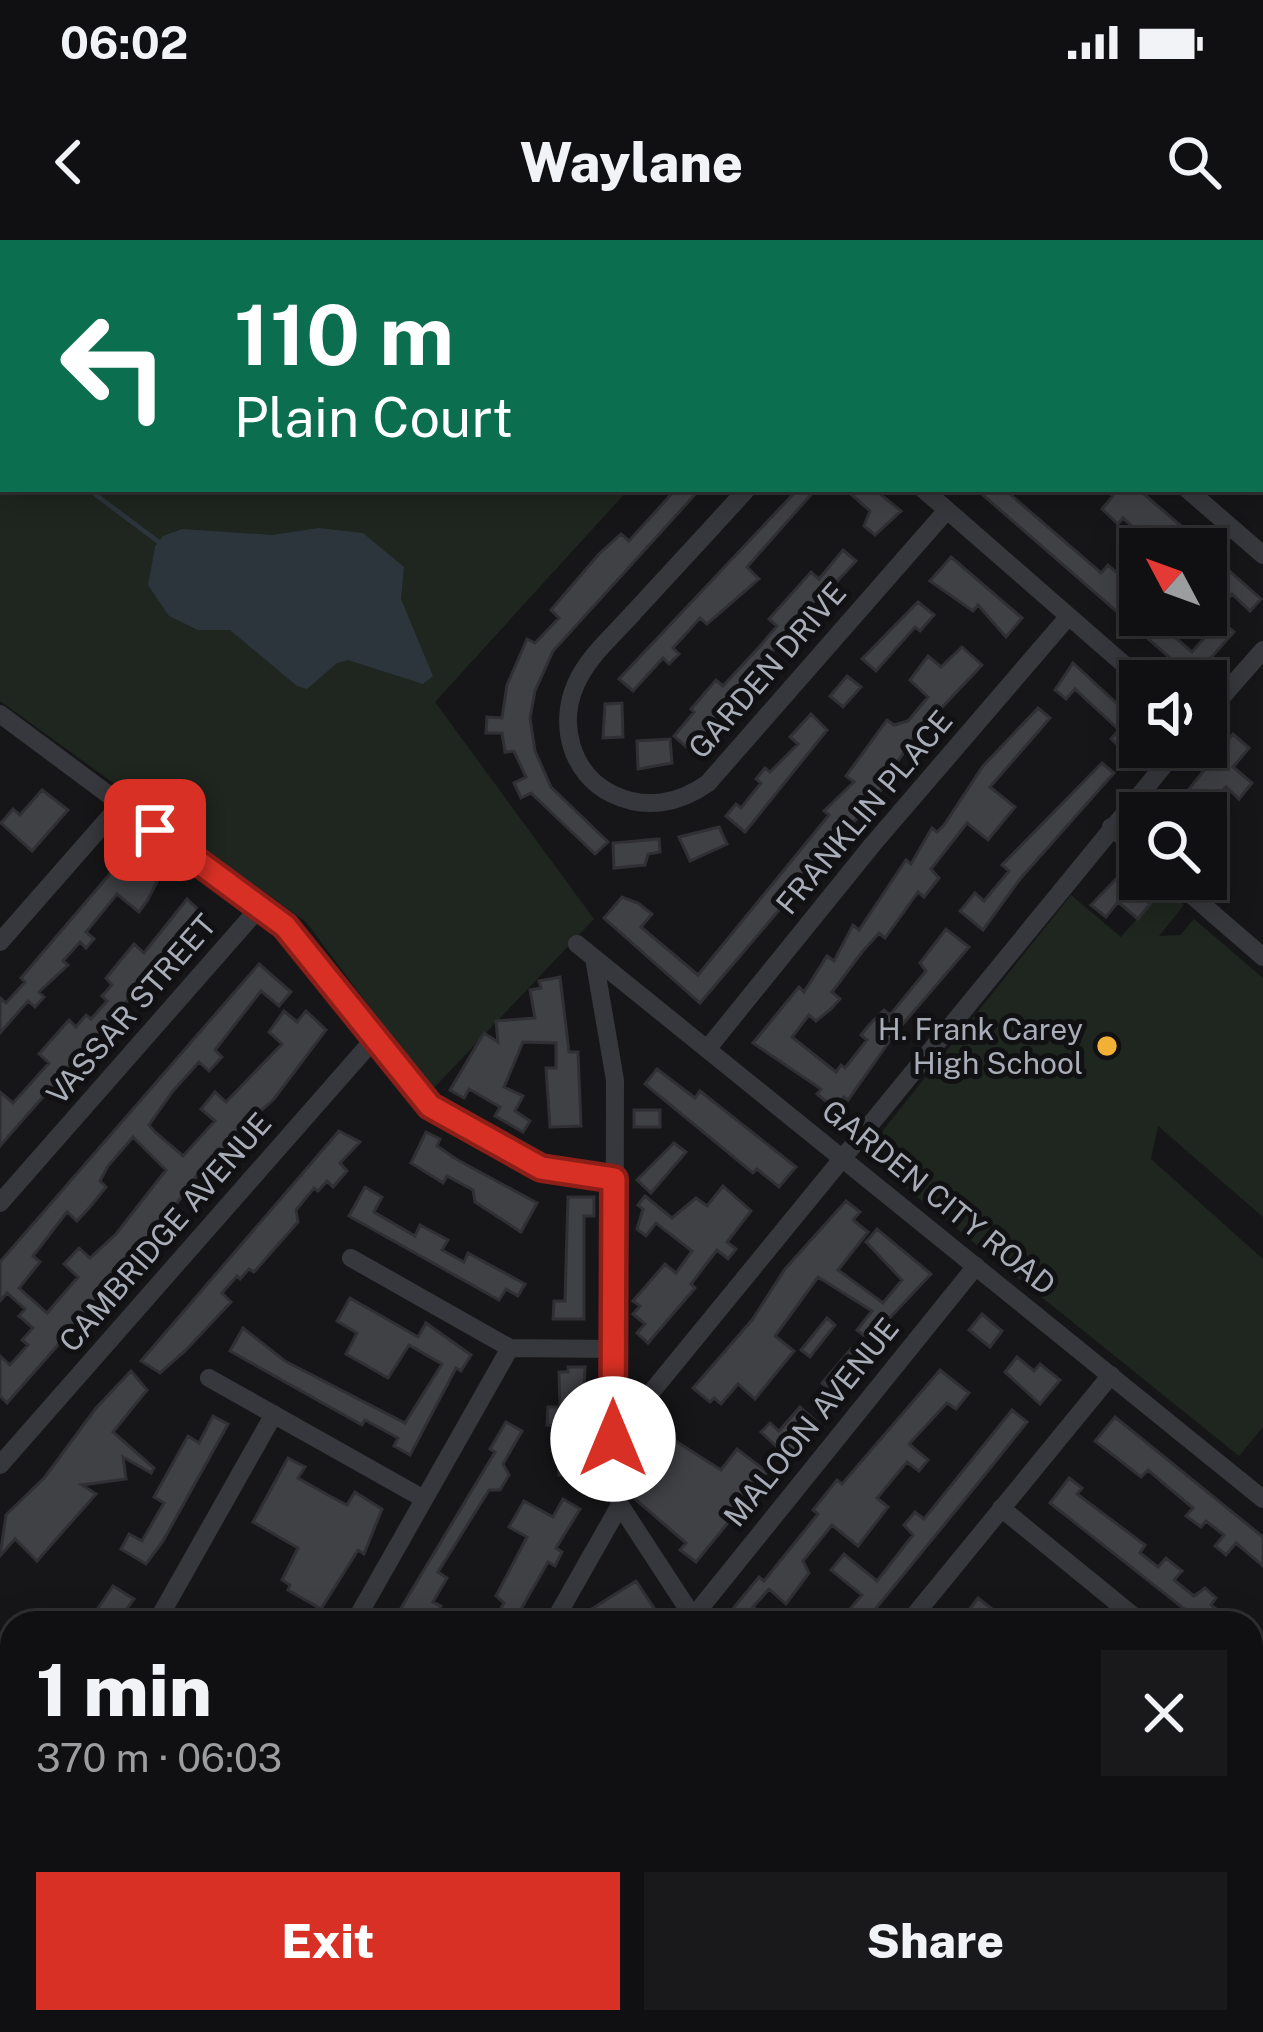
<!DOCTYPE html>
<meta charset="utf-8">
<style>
body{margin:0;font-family:"Public Sans",sans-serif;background:#19191b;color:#f1f3f6;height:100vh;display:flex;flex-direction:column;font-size:45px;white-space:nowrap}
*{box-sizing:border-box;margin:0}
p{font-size:39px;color:#9c9d9f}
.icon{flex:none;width:66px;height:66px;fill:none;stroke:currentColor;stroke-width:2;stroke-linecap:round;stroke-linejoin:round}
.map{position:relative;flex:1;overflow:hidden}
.side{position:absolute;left:0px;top:1371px;width:1263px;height:423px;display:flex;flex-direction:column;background:#101012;border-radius:36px 36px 0 0;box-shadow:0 6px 30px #0003,0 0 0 3px #303032}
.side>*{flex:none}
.hud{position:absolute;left:0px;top:0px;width:1263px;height:252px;box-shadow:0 6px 30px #0003,0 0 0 3px #303032;background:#0b6e4f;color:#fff;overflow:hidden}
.needle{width:78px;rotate:311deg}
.controls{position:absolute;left:1119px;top:288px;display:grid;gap:24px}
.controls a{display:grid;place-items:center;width:108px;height:108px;border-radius:0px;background:#101012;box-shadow:0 6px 30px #0003,0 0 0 3px #303032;font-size:60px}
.pin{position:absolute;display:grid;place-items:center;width:102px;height:102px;color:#fff;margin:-51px;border-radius:24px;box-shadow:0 6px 18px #0006}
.me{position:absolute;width:132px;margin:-66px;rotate:0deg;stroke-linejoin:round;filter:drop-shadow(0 0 9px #0008)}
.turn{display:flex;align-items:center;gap:42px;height:252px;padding:0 36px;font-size:54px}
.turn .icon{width:156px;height:156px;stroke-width:2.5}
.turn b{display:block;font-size:84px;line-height:102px}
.round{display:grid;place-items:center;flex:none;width:126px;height:126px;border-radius:0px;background:#19191b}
.overview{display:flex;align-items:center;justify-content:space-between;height:204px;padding:0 36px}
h1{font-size:72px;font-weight:800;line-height:90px}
.button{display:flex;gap:24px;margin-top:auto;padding:24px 36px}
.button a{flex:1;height:138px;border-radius:0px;background:#d93025;color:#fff;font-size:48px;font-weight:800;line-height:138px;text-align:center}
.button a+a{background:#19191b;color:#f1f3f6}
.status{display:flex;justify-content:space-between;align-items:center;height:84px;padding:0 60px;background:#101012;direction:ltr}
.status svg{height:33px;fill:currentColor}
header{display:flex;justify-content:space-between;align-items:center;height:156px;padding:0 36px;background:#101012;font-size:54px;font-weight:800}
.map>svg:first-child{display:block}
.green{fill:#1e261f}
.water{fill:#2c353c}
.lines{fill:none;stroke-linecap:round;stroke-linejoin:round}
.stream{stroke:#2c353c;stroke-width:4.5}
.building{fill:#404145;stroke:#303034;stroke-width:3;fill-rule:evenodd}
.minor{stroke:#37383d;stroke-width:18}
.route-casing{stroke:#8d1f18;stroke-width:30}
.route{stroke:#d93025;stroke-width:21}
.poi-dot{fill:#f2b134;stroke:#111113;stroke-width:4.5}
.labels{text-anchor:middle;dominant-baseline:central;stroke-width:10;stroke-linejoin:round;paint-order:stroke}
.street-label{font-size:30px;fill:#a8adb8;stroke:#111113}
.poi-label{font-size:30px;fill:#a8adb8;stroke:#111113;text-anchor:end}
</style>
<div class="status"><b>06:02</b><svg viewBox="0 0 49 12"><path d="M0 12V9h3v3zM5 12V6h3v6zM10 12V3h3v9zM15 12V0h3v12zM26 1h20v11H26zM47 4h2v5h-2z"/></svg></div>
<header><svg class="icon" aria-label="back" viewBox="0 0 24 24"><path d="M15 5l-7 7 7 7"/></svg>Waylane<svg class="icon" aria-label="search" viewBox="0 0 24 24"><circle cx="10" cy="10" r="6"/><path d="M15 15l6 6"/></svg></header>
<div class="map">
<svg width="1263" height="1792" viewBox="0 0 1263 1792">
<rect width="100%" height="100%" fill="#161618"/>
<path class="green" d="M0,0H857L3,3V249H629L435,462L594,679L432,850L306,682L0,461Z
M1164,647L1184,665L1159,696L1180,695L1194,679L1263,738V977L1158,886L1151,919L1263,1019V1187L1239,1216L864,914L1071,655L1121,697Z"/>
<path class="water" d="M318,288L363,293L404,327L401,359L433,436L423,444L348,420L337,423L307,449L297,446L230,390H198L169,376L148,345L155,307L163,296L182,289L273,295Z"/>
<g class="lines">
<path class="stream" d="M0,164L3,166
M88,249L160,303"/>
</g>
<path class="building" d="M676,249H700L553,411L535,451L530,478L535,511L551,547L608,602L595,614L531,553L521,558L514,543L526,537L514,511L505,512L502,493H486L487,477L502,478L507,445L527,399L535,403L559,378L551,370L599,314L621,294L629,301Z
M798,249H816L747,327L759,339L707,384L700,378L673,408L679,414L669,424L663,418L633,451L619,439Z
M845,249H874L901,271L875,295L864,286L870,271Z
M976,249H1004L1101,333L1108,325L1136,349L1130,357L1137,363L1127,375H1149L1192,412L1220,380L1234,392L1193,438Z
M1105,249H1138L1195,298L1185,309H1176L1152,288L1144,297L1123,278L1118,284L1102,269L1113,256Z
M843,310L856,321L765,419L769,422L691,511L674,496L694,472L691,469L716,440L723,446L761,405L777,386L769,379L811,332L819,339Z
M1206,310L1261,359L1250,371L1232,354L1213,375L1206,369L1221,345L1206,332Z
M951,317L1022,378L1006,397L978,365L973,371L930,341Z
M918,362L934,375L920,391L915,387L876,431L862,419Z
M962,407L982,425L914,497L890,533L893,536L700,763L604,678L622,657L638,663L652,674L641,687L698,735L829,575L824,571L854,542L846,536L887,480L894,485L908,481L928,457L910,440L928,416L941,427Z
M1073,423L1140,485V501L1133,509L1125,512L1111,499L1119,490L1075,449L1066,459L1055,450Z
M847,436L861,447L843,467L830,456Z
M622,463L623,497L603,498L605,464Z
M1038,468L1050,478L990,547L1015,567L988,600L967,583L931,629L939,638L924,657L918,652L885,698L879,693L862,712L832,752L840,759L831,769L816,781L809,775L792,797L836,832L841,825L845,828L867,800L861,795L869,785L884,770L890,775L926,731L920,723L946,689L969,707L896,792L848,860L844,857L834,868L817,854L821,849L753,803L799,747L804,752L827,716L834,721L853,685L859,690L906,620L911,624L932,588L937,592L944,585L983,526Z
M811,474L827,490L745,592L726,576L736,564L741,568L761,543L756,539L765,528L770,532L798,504L790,497Z
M1233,494L1249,508L1233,527L1252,543L1239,559L1226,547L1209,566L1203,560L1191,573H1170Z
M670,499L672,523L638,529L637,501Z
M1102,523L1114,533L1020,639L983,690L960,671L975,653L984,661L1009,631L1002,625Z
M42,550L68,570L32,611L1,583L13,569L20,575Z
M719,587L727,604L690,621L679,597Z
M659,599L660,612L648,614L645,625L614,628L613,603Z
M127,614L157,642L147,661L139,672L117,654L86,692L94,699L86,708L80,702L63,721L68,725L39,752L44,757L35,767L28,761L0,793V758L6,763L25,742L21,738Z
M1117,638L1150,664L1138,679L1118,662L1106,677L1091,665Z
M187,659L203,674L0,906V852L13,863L49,823L39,814L69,780L76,787L86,775L91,779L107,761L102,756L112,745L106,738L134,704L144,713Z
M259,724L291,752L279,766L261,751L215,810L222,817L209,831L199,822L173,851L149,885L155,892L183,916L215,881L201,869L215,852L226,862L282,804L269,792L284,771L297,782L306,771L326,790L274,859L234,895L239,900L204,939L198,934L143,1010L119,1037L113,1031L96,1050L102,1055L7,1163L0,1156V1116L10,1125L28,1105L22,1100L33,1088L19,1076L25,1069L7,1053L0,1061V1022ZM133,897L166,930L116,994L90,1018L79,1008L64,1024L78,1037L47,1073L19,1048L40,1022L33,1016L67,972L77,981L90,967L106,947L100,941L108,926Z
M560,737L569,812H578L581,886L550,887L546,828H556V803L523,802L504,847L523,856L515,871L530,881L523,892L495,876L500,867L469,849L464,858L450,850L484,793L498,802L496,781L535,778L530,750L541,748L539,741Z
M657,829L695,858L700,851L796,927L779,947L757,929L753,933L645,844Z
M634,870H660V887H634Z
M339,891L360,902L340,923L347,931L333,947L327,941L318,951L314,948L296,970L298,982L254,1032L249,1029L240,1039L237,1036L222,1053L231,1062L185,1111L160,1133L141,1121Z
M426,892L440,899L437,906L456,919L537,963L521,992L475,962L473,950L447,936L443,943L411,923Z
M674,903L686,912L651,953L637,940Z
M723,946L751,971L727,1002L736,1009L728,1019L717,1010L691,1044L695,1048L648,1103L637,1093L645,1084L633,1074L640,1066L633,1061L665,1024L676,1033L692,1011L656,983L646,996L637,989L643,969L638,965L645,956L672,978L696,958L707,966Z
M365,947L382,957L374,972L415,996L420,985L448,1000L442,1010L464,1022L468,1013L525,1044L518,1056L506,1049L499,1060L349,976Z
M568,957H594V976H584V1079H553L554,1061H565Z
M846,961L860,972L853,980L868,992L838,1030L883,1063L902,1040L866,1002L877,989L931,1034L869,1100L857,1090L872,1071L818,1037L775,1096L794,1111L755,1159L738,1144L721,1164L714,1158L710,1162L693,1148L752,1080L785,1029Z
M350,1058L418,1097L426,1083L471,1115L461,1131L456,1128L410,1215L394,1206L398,1198L365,1180L362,1185L230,1111L243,1088L285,1121L405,1183L442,1124L409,1105L388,1138L346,1114L357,1093L337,1081Z
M982,1074L1002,1091L990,1107L969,1090Z
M827,1078L835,1085L810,1117L801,1110Z
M851,1109L869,1124L839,1157L822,1143Z
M1017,1117L1034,1131L1040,1124L1060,1140L1040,1164L1005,1132Z
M568,1127H585L580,1235H559L560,1186L547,1185L548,1167H560L559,1132H568Z
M940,1130L969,1153L956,1169L947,1163L909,1204L928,1220L919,1231L907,1222L877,1258L888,1267L858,1306L832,1285L803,1321L809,1333L786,1364L769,1349L753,1367L774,1383H721L759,1337L764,1341L818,1274L813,1270L837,1240L842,1244Z
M131,1131L147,1150L113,1192L154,1228L151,1233L123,1217L126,1239L82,1245L96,1254L37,1321L15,1299L0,1316L6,1275L45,1237L96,1168Z
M800,1167L820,1185L791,1220L761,1192L770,1183L779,1191Z
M1012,1170L1027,1182L979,1242L864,1383H838L862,1355L831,1330L844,1314L877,1341L913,1295L904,1285L915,1272L924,1279Z
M213,1176L228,1184L163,1301L146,1324L121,1309L129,1294L142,1301L164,1263L154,1257L188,1196L199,1203Z
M1115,1177L1263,1297V1326L1236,1303L1226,1315L1215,1306L1224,1295L1206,1281L1201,1287L1186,1276L1193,1268L1148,1230L1141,1237L1095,1201Z
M506,1182L522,1191L503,1224L509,1235L500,1250H489L438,1332L447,1338L433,1362L441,1366L437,1374L455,1383H392L495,1212L490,1209Z
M660,1191L721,1230L737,1209L767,1232L743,1262L754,1271L745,1281L736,1273L696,1322L680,1310L686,1303L634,1258L640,1251L633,1245L658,1216L646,1207Z
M288,1218L305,1227L298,1238L326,1254L347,1265L355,1252L382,1269L364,1314L358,1310L321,1369L288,1350L290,1345L282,1340L298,1308L253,1282Z
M1069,1238L1082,1248L1077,1254L1145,1305L1140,1313L1158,1327L1166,1318L1182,1331L1174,1340L1194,1356L1205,1348L1216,1358L1211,1365L1234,1383H1202L1050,1263Z
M563,1259L580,1269L556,1308L562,1312L555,1326L548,1322L513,1383H492L504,1363L496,1356L527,1297L509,1287L524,1261L553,1277Z
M636,1341L664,1383H628L619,1370L598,1383L590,1370Z
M113,1346L134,1359L116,1383H98L92,1377Z
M978,1358L1010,1383H959Z
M12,1552V1589L0,1612V1572Z
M1251,1732L1263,1743L1260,1792H1251Z
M0,1754L12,1761V1782L34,1792H0Z"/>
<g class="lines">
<path class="minor" d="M1165,0L1168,3
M973,3L975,0
M1260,83L1263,86
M747,249C710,290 672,331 634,372C615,394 588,416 576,444C558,484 571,534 612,554C645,570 679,564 708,543L947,270
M923,249L1143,441
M1187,249L1263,315
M0,474L285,686L430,866L541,929L615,939
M1206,475L1263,410
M1111,587L1140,611
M1173,639L1263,717
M0,702L121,564
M577,704L1263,1259
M594,718L615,840L614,1239L620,1265L697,1383
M708,808L873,604L1068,377
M0,963L259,668
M351,1018L510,1108L614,1109
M209,1138L424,1259
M613,1199L1179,507
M0,1225L375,798
M1001,1268L1142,1383
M693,1377L976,1026
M156,1383L274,1174
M354,1383L510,1108
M553,1383L620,1265
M908,1383L1111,1135
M0,1440L12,1446
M1251,1618L1263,1628
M0,1659L12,1638
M256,1782L273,1792
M761,1782L767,1792
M965,1782L972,1792
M1177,1782L1189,1792
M645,1792L659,1782"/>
</g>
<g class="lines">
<defs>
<path id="route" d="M155,590L285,686L430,866L541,928L614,939L613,1199"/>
</defs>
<use href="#route" class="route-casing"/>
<use href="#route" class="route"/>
</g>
<circle class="poi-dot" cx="1107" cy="806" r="12"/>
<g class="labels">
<g class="street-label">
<text transform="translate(767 430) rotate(-49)">GARDEN DRIVE</text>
<text transform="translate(864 572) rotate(-50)">FRANKLIN PLACE</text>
<text transform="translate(131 769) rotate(-49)">VASSAR STREET</text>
<text transform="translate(939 957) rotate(39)">GARDEN CITY ROAD</text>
<text transform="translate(165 992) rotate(-49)">CAMBRIDGE AVENUE</text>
<text transform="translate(811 1182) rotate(-51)">MALOON AVENUE</text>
</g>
<g class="poi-label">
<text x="1083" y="789">H. Frank Carey<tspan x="1083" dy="34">High School</tspan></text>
</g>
</g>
</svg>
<div class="controls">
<a><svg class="needle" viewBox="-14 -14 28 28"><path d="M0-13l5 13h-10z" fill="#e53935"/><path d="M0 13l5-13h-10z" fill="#9c9d9f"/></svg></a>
<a><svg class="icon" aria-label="sound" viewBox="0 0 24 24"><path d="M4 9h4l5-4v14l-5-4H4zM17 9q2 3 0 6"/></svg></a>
<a><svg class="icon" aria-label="search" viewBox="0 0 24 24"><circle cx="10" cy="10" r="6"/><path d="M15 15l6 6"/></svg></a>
</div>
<div class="pin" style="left:155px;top:590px;background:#d93025"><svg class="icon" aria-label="arrive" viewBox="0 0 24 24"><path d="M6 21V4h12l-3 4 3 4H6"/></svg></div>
<svg class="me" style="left:613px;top:1199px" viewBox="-20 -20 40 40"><circle r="19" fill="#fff"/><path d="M0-13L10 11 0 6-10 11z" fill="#d93025"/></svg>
<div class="hud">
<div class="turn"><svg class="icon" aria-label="left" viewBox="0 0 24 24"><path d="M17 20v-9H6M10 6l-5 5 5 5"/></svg><div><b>110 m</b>Plain Court</div></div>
</div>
<section class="side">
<div class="overview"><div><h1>1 min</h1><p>370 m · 06:03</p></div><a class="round"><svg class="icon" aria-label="close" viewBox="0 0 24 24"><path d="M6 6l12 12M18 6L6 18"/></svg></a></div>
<div class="button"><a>Exit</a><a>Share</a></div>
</section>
</div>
